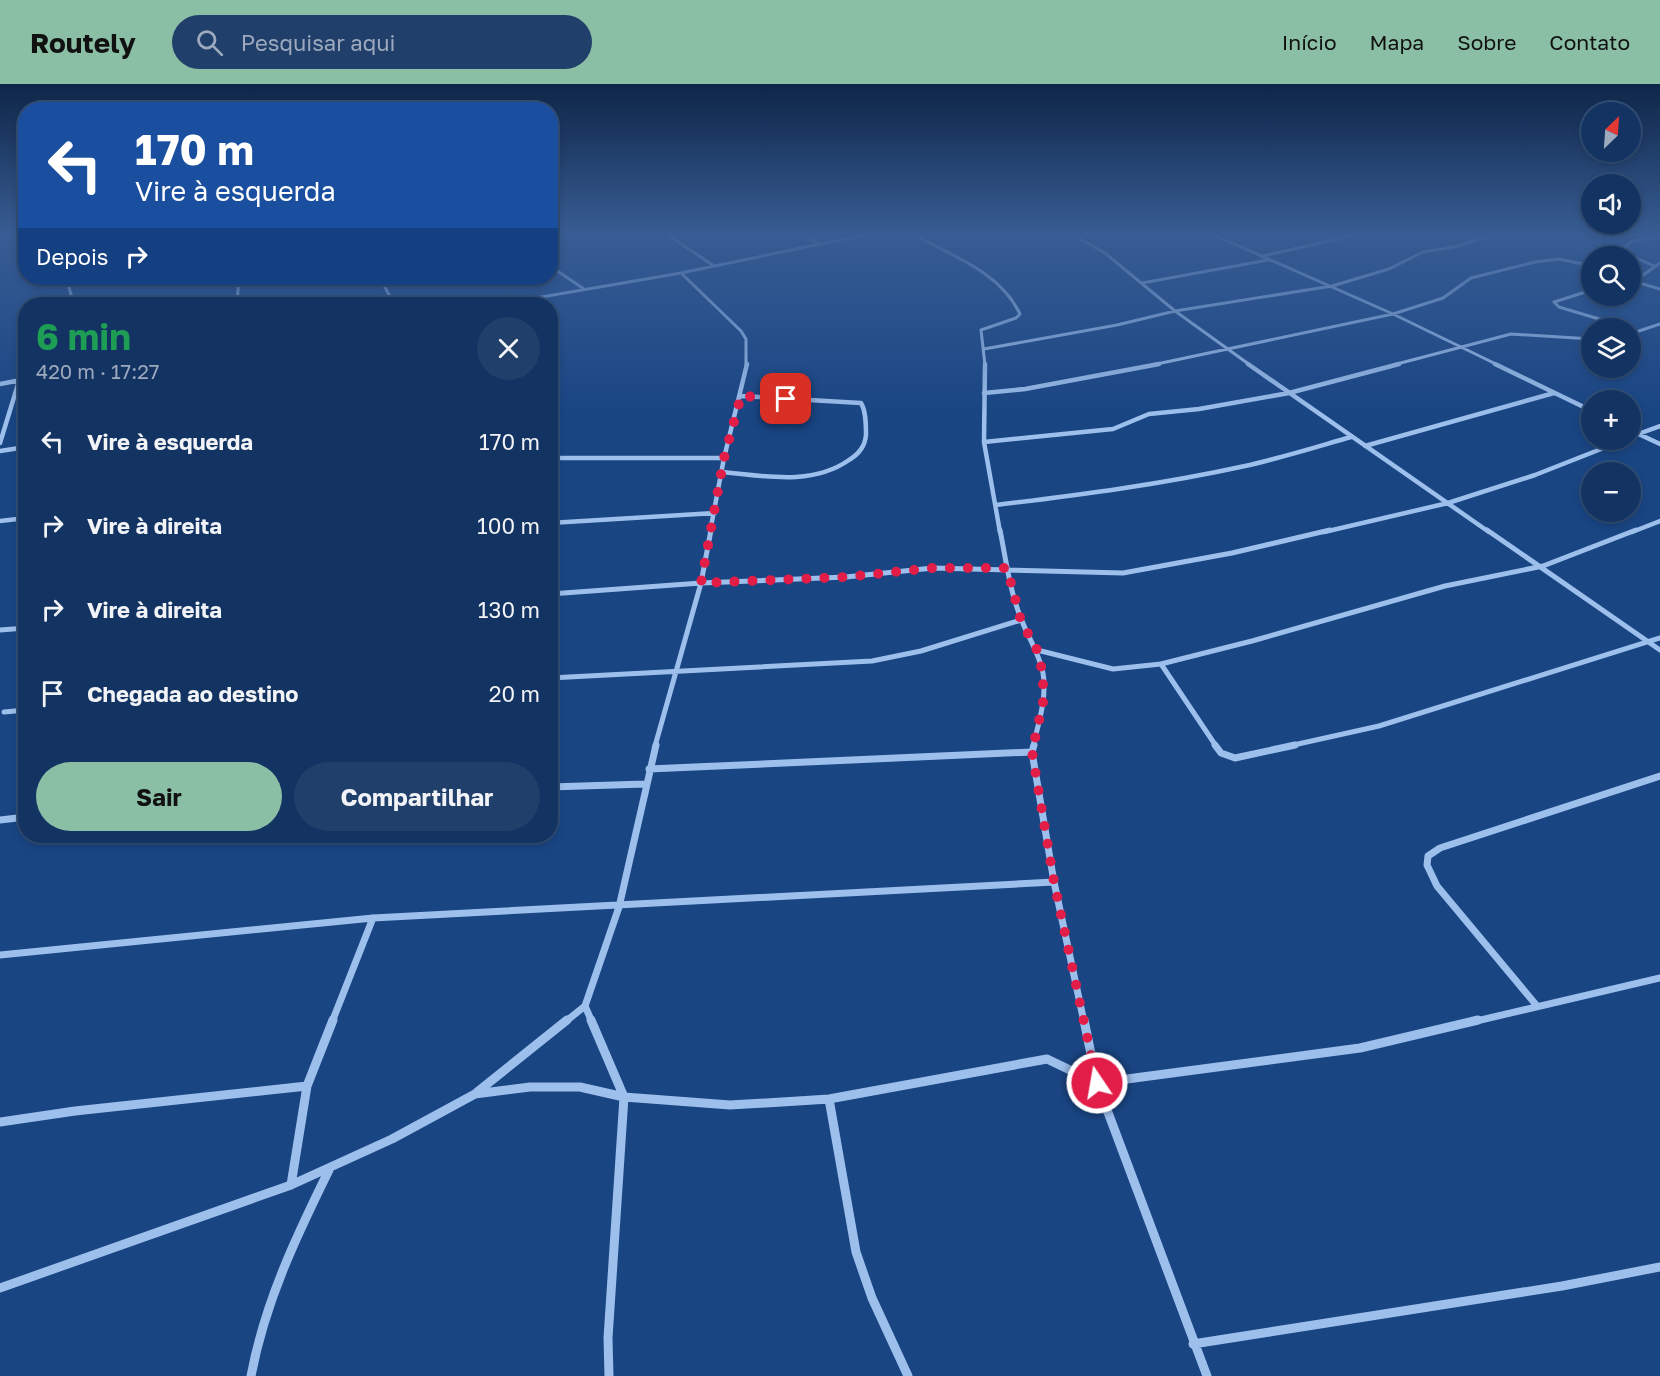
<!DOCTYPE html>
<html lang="pt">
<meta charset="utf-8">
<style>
body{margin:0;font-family:"Golos Text",sans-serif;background:#203f6b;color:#f1f3f6;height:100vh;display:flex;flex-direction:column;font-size:22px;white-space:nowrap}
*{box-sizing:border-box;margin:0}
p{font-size:20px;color:#9daabe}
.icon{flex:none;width:33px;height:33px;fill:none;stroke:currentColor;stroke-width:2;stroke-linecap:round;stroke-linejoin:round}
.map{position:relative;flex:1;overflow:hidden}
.panel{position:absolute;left:18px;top:213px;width:540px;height:546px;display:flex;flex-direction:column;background:#133462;border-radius:24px;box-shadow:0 3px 9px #0003,0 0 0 2px #324f77}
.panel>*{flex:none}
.hud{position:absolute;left:18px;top:18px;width:540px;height:183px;border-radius:24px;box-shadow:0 3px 9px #0003,0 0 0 2px #324f77;background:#1a4fa0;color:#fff;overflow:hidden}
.needle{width:39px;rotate:25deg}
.tools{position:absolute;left:1581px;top:18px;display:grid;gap:12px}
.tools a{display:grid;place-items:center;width:60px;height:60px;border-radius:50%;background:#133462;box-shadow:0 3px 9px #0003,0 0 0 2px #324f77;font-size:30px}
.pin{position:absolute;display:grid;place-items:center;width:51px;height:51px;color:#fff;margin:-26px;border-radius:12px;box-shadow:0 3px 9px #0006}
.me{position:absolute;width:66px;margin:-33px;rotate:348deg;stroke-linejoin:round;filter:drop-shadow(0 0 4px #0008)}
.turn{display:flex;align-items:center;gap:21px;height:126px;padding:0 18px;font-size:27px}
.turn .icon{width:78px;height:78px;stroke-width:2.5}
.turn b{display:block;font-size:42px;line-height:51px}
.then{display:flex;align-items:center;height:57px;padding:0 18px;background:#0003;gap:12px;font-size:22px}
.round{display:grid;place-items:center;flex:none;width:63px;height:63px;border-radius:32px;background:#203f6b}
.overview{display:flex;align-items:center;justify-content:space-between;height:102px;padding:0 18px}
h1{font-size:36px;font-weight:700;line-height:45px;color:#1e9e55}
.primary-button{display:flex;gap:12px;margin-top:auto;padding:12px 18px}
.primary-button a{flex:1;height:69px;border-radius:36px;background:#8abfa5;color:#111;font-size:24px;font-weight:700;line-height:69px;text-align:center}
.primary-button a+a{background:#203f6b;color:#f1f3f6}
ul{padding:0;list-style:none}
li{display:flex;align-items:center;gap:18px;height:84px;padding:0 18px}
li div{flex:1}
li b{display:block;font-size:22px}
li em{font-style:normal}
header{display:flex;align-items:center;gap:36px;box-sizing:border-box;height:84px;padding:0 30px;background:#8abfa5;color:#111}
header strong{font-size:28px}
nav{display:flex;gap:33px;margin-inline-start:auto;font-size:21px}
.search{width:420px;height:54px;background:#203f6b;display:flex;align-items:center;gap:15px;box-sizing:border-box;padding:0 21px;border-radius:33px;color:#9daabe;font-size:22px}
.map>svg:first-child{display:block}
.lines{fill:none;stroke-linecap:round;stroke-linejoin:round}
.minor-far4{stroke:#9dbfec;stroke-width:3}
.minor-far3{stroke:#9dbfec;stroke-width:4.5}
.minor-far2{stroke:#9dbfec;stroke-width:5}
.minor-far1{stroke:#9dbfec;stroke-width:7}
.minor{stroke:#9dbfec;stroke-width:9}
.route{stroke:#e11d48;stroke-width:10;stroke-dasharray:0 18}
</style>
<header>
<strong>Routely</strong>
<div class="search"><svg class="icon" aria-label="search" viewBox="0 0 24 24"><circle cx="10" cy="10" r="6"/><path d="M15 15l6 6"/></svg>Pesquisar aqui</div>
<nav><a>Início</a><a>Mapa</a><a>Sobre</a><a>Contato</a></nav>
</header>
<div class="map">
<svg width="1660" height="1292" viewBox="0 0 1660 1292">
<rect width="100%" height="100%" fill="#194583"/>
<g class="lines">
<path class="minor-far4" d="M668,151L714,182
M805,151L821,161
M914,151C953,172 1000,188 1020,230L1016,234L981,246L985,281
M1074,151L1105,169L1175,227L1250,281
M1214,151L1393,230L1498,281
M1263,172L1355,151
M550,182L584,205
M1654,182L1632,172L1625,163L1632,157L1660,152
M681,189L741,247L746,255V281
M66,194L74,220
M380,194L394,220
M1630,197L1639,194L1660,179
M1633,197L1660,205
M1142,199L1268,176
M1592,206L1554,218L1559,223L1629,244
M237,220L239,194
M501,220L681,189L863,151
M1630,250L1660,240
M984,265L1117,241L1175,227L1332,202L1389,185L1423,168L1459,162L1491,151
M1152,281L1393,230L1443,214L1471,194L1535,178L1559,175L1592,182
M1393,281L1511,250L1592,255"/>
<path class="minor-far3" d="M985,280L984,358L1000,448
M1248,280L1489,448
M1495,280L1592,327
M0,300L26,295
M984,309L1025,305L1159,280
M1630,346L1660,360
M1630,353L1660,342
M984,358L1113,345L1149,330L1199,325L1289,309L1399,280
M0,359L19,297
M1365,362L1554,309
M0,367L26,363
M550,374H724
M722,388C764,392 812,402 849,376C859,370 865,363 866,351C866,341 866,327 861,319L741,312
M996,421C1080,411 1163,400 1245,382C1281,374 1316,363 1351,353
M0,437L26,434
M550,439L715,429
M710,448L724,374L747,280
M1324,448L1448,419L1535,391L1624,356
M1632,448L1660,437"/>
<path class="minor-far2" d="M1000,446C1006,476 1010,509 1022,537C1029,555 1039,569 1043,589C1047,613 1039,638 1033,662
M1487,446L1660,566
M550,510L701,499L846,493L933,484L1123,489L1232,469L1330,446
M0,546L26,544
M1037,566L1113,585L1161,580L1252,557L1445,502L1543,482L1636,446
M1161,580L1216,662
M550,594L872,577L921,567L1021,536
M4,628L26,626
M655,662L701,499L711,446
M1289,662L1379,642L1660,554"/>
<path class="minor-far1" d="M1034,661L1032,668L1054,798L1084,938
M1215,661L1221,669L1235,674L1295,661
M649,685L1032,668
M550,703L645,700
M0,736L26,733
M0,871L373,834L1054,798
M585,922L592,938
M1537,922L1437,802L1427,781L1428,772L1440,764L1660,692
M332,938L373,834
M565,938L585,922L619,823L656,661
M1472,938L1660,894"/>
<path class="minor" d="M591,936L624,1013L608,1254L609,1292
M1084,936L1097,999L1207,1292
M476,1009L567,936
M829,1015L856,1168L872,1214L908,1292
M0,1038L75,1027L307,1002
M291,1101L307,1002L333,936
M0,1204L291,1101L392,1055L475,1010L530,1003H580L624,1013L730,1021L782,1018L829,1015L1047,975L1097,999L1360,964L1478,936
M1193,1260L1562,1202L1660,1183
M251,1292C265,1218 296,1153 329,1086"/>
</g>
<linearGradient id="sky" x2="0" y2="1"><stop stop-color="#0e2648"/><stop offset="0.45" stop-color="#385c93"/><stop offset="1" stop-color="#385c93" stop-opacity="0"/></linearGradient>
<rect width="1660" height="332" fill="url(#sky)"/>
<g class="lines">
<path class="route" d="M786,315L741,312L724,374L701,499L846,493L933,484H1007L1021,537L1037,566L1043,590V619L1032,668L1054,798L1097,999"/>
</g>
</svg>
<div class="tools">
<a><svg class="needle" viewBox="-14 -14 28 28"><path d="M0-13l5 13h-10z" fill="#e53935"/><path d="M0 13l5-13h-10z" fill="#9daabe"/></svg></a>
<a><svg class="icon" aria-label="sound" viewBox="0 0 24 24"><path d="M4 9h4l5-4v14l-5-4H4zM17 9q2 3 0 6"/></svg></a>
<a><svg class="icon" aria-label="search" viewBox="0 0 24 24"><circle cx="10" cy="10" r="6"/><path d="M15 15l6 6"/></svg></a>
<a><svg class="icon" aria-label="layers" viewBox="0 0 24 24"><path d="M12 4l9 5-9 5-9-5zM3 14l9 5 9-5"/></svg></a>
<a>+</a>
<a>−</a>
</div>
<div class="pin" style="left:786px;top:315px;background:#d93025"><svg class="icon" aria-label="arrive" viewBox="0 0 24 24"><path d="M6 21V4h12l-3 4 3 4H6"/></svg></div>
<svg class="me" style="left:1097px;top:999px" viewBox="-20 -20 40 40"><circle r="17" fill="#e11d48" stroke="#fff" stroke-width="3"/><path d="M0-11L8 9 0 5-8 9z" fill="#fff"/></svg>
<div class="hud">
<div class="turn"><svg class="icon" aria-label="left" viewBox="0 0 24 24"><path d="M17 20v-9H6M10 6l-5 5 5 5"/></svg><div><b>170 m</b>Vire à esquerda</div></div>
<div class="then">Depois<svg class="icon" aria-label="right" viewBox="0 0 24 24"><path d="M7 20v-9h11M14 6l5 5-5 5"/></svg></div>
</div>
<section class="panel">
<div class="overview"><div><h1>6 min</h1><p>420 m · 17:27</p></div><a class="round"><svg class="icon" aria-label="close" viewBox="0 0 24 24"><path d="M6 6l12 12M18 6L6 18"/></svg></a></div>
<ul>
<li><svg class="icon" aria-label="left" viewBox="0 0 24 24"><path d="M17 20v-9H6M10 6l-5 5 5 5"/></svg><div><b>Vire à esquerda</b></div><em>170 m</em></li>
<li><svg class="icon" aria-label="right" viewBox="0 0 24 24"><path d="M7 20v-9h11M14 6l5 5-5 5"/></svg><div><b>Vire à direita</b></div><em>100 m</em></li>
<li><svg class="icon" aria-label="right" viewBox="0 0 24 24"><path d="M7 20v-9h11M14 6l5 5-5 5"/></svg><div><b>Vire à direita</b></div><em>130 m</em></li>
<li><svg class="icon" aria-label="arrive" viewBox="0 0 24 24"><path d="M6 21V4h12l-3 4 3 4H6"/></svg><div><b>Chegada ao destino</b></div><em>20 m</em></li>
</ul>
<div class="primary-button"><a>Sair</a><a>Compartilhar</a></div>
</section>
</div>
